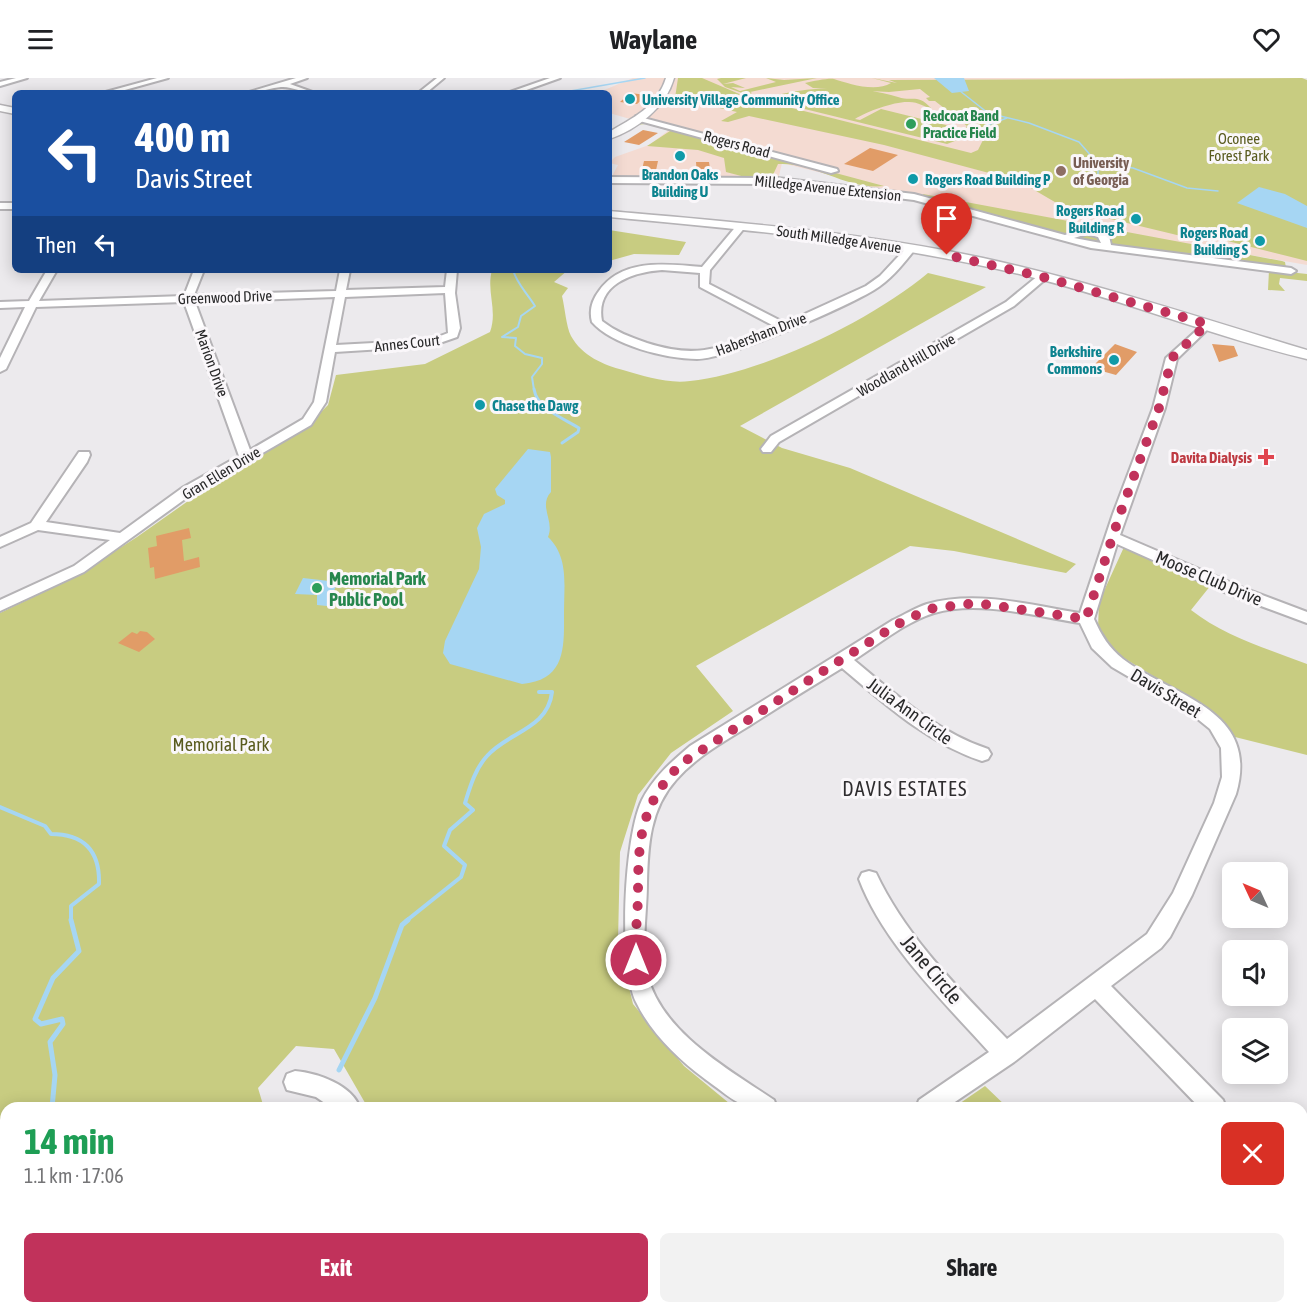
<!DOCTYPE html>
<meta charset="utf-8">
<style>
body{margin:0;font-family:"Asap Condensed",sans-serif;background:#f2f2f2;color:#202124;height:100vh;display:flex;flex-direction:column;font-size:22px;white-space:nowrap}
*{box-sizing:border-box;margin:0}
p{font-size:20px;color:#757577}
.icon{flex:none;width:33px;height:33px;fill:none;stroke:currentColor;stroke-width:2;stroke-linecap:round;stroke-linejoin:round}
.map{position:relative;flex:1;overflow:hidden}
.side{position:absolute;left:0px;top:1024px;width:1308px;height:212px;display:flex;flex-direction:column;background:#fff;border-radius:18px 18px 0 0;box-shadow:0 3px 15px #0003}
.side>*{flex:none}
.banner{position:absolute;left:12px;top:12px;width:600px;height:183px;border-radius:9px;box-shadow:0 3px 15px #0003;background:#1a4fa0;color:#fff;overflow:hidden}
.needle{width:39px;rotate:314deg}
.controls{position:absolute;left:1222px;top:784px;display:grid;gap:12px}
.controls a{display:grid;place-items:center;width:66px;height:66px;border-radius:9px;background:#fff;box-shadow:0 3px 15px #0003;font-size:30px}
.pin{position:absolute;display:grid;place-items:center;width:51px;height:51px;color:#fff;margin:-62px -26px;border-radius:50% 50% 50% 0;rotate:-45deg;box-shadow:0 0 6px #0007}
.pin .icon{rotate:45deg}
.me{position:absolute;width:66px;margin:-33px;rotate:0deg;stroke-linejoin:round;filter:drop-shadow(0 0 4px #0008)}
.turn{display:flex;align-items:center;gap:21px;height:126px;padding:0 24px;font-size:27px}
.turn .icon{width:78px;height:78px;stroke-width:2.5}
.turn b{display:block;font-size:42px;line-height:51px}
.then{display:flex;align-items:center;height:57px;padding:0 24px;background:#0003;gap:12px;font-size:22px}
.round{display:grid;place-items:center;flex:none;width:63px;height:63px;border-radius:9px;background:#f2f2f2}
.head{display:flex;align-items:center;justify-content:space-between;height:102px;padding:0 24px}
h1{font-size:36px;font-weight:700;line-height:45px;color:#1e9e55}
.action{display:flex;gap:12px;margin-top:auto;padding:12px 24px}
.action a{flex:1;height:69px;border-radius:9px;background:#c1325b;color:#fff;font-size:24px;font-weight:700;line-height:69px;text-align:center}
.action a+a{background:#f2f2f2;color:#202124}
header{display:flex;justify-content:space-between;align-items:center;height:78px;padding:0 24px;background:#fff;font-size:27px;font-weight:700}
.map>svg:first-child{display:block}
.education{fill:#f4dbd2}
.green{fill:#c8cc81}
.water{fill:#a6d6f3}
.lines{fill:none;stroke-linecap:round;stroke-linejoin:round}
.stream-far4{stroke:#a6d6f3;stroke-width:1.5}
.stream-far3{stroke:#a6d6f3;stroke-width:2}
.stream-far2{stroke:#a6d6f3;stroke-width:3}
.stream-far1{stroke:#a6d6f3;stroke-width:4}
.stream{stroke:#a6d6f3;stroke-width:5}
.building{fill:#e19c67}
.minor-casing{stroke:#b5b3b6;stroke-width:4}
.major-casing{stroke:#b5b3b6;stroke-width:3}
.minor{fill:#fff;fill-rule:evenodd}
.major{fill:#fff;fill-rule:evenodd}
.route{stroke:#c1325b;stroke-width:10;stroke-dasharray:0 18}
.culture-dot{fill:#0f9aa8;stroke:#faf7fa;stroke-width:2}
.leisure-dot{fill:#2e9e5b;stroke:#faf7fa;stroke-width:2}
.education-dot{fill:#8d6e63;stroke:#faf7fa;stroke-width:2}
.health-dot{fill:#e0444e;stroke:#faf7fa;stroke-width:2}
.labels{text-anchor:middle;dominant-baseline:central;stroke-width:6;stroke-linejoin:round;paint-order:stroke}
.far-culture-label{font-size:15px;font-weight:bold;fill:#0d838f;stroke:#faf7fa;text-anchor:start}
.far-leisure-label{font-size:15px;font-weight:bold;fill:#27864d;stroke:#faf7fa;text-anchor:start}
.far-park-label{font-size:15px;fill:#595b1e;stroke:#faf7fa}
.far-street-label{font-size:15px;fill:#29292a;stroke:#faf7fa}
.far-education-label{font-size:15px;font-weight:bold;fill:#785e54;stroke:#faf7fa;text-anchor:start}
.far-health-label{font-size:15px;font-weight:bold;fill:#be3a42;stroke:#faf7fa;text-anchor:end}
.leisure-label{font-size:18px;font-weight:bold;fill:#27864d;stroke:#faf7fa;text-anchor:start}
.street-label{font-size:18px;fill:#29292a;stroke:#faf7fa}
.park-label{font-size:18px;fill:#595b1e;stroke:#faf7fa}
.neighbourhood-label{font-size:20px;letter-spacing:1.5px;fill:#2f2d2f;stroke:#faf7fa}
.near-street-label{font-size:21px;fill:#29292a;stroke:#faf7fa}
</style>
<header><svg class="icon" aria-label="menu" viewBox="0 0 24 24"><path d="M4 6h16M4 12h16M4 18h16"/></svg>Waylane<svg class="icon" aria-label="heart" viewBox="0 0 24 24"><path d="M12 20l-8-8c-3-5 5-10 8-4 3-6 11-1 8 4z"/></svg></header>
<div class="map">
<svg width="1307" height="1235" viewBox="0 0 1307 1235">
<rect width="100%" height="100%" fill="#eceaed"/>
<path class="education" d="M633,0H1298L1307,4V187L868,110L870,107L782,85L778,102L611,100L618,87L609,85L615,79L649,67L669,52L609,35V15H597Z"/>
<path class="green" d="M678,0H702L744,18L971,75L978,72L984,60L968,58L947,66L764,21C804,7 860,7 898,19C913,24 917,15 931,30C924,29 919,24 909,24C896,23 867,33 855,41L860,42L881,31L962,51L942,62L945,64L960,57L967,48L935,23H929L926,20L930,19L920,11L889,14L813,10L805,5C814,3 829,0 834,1C847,5 875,15 891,5L872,0L897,5L889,2L1302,0L1307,2V183L1192,154L1181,158L1065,130L1019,103L884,67L749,38L728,44L721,43L737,34L675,20Z
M721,0H746L723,6L733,5L745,10L731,9L740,13L776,4L766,0L784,2L817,0L750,14L752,15L748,17L725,9L717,1Z
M641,43L884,108C846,112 816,84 778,86L772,99H745L726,94L724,80L698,72L647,68L670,53L646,46L634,47Z
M923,116L1282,183L1285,184L1286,190L1142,173L1070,160L924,120Z
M609,152L686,164L679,177L634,176L609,183Z
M492,192H587L580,195L568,192L554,204L568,210L562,218C565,230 566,248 571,258C582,278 604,287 623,292C644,298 668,306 690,303C763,295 872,242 928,195L986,209L740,348L782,370L850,390L1076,486L1066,495L954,473L910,468L696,588L733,633L671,675L638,717L620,774L618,863L633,926L684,988L735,1030H368L334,971L296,968L258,1010L264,1030H6V1230H44L41,1235H0V535L73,500L137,459L208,409L304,351L328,327L336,297L425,286L490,254C498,232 486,214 492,192Z
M1269,192L1307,196V203L1280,200L1279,206L1285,213L1268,212Z
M1124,469L1211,507L1191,532C1224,558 1268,571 1307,586V677L1235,659L1210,633L1119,577L1098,550L1099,524Z
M985,1008L1008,1030H953Z
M553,1230H888L882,1235H557Z"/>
<path class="water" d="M934,0H964L969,13L952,15Z
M1259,109L1285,116L1307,128V150L1237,125Z
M528,371L550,374L551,379V414C538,428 555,443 548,459C569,479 564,507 564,533C564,568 567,602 522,606L450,586L443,575L445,563L479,491L481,469L477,450L484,436L505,426V422L497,417L495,411Z
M303,500L338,504L327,528L317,527V517L295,516Z"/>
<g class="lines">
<path class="stream-far4" d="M960,13L988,35L1029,45L1079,64L1093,80L1103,86L1133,90L1187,110L1218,113
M559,15L645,0
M985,48L1007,40
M1098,100V92L1107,87
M1087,107L1093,102"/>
<path class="stream-far3" d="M513,192C517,206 527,215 535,228L521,238L518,249L502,259L516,260L515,268L525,276L542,280V286L532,299L534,312"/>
<path class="stream-far2" d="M534,311C537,331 563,340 579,350L578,354L562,365"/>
<path class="stream-far1" d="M0,729L45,748L51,756C83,756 100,772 99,806L71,828V843
M406,843L461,799L465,787L444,768L450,752L473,732L465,725C470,709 475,691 487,678C508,654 548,651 552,614H539"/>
<path class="stream" d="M339,992L375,920L402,847L408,842
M52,1030L55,997L50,964L63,946L62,941L41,946L35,941L53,900L79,873L71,842
M0,1166L6,1154
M0,1204L6,1201"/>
</g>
<path class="building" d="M630,15L647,17L637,26L620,24Z
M643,52L658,55L639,67L624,64Z
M870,70L898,77L873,93L844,86Z
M644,83H658L655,97L641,96Z
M696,84H709L711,97H697Z
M1115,266L1137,274L1116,297L1091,290Z
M1212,266L1234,268L1238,278L1219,284Z
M189,450L191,460L182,462L184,483L199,479L200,489L155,501L154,489L150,490L148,470L157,468L156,458Z
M140,553L147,554L155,561L139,574L118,565L132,554L137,556Z"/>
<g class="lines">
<defs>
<path id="minor" d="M16,0H27L0,8V4Z
M157,0H168L114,15H102Z
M296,0H307L290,6L315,15C303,15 291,8 281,9C269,10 259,15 246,15Z
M437,0H444L426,15H418Z
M550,0H560L518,15H507Z
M636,38L837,91L838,93L831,95L636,42Z
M609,99L777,100L914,116L1065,157C1080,150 1095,149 1109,158L1111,167L1291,190L1296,193L1291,196L1091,170L914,122L777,106L609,105ZM1087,156L1098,159L1101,165L1074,160Z
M0,125H15V131H0Z
M738,146L746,148L710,192L709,206L785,245L866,208L880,198L908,168L916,170C904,185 891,202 874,212C844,230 728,281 697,281C666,281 612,267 592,244C589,233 592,222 599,213C622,180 666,186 702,189ZM662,192L700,195V209L776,249C724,267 703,283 647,265C630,259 616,254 602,243C595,206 633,194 662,192Z
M47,192H57L39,223L184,218L194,192H204L194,217L336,213L340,192H350L346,212L445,209L447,192H457L455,215L460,250L457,259L431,268L335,274L326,324L311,347L192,416L84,494L0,533V522L74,488L110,462L38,452L0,469V459L31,445L79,374H89L90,377L87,384L46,444L120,455L182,410L239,378L184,224L36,229L6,291L0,294V280L25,229L0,230V224L29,223ZM445,215L448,255L430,262L336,267L345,219ZM335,219L314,324L303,341L250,372L195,224Z
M1039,197L1048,199L1014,228L779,364L771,374H763L761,371L771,358L1006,224Z
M1207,243L1212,246L1211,248L1177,281L1165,330L1120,457L1241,509L1307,534V545L1231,517L1117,466L1094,541C1101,557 1109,570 1123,581C1173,619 1261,631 1236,716L1192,817L1170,859L1161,870L1111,908L1223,1022L1226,1030H1200L1095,921L1014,984L946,1030H916L919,1022L989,974C944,924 883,865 859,801L862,795L869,793L876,795C906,859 959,911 1007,961L1147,856L1173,815L1214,725L1222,699L1221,670L1210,651L1189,634L1112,589L1092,570L1080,545C1034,538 979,522 934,535C905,544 879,566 854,582C895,616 937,654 988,671L991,676L988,681L982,683C927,665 885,626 842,590C811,609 780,628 749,648C723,664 696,679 676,702C650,731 648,767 647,805C647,834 641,867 647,896C661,954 728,991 774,1022L777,1030C742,1034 733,1021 705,1001C677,980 651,955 636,924C618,887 624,759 642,722C653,700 671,684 690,668L893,542C904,537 915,530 927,526C976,512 1031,527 1080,535L1113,436L1153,330L1166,280Z
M295,993C318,995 352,1007 360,1030H332L316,1019L287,1012L284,1004L287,996Z
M1302,1127L1307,1129V1208L1302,1210Z
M165,1230H193L191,1235H163Z
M521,1230H549L551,1235H523Z
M1262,1230H1291L1289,1235H1260Z"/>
<path id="major" d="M666,0H674C666,29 637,52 609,61V54C633,40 657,29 666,0Z
M0,27L15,30V36L0,33Z
M609,133C734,144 860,154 983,180C1093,204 1200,240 1307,272V281C1211,258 1119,220 1023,197C888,164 748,152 609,139Z"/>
</defs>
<use href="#minor" class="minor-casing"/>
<use href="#major" class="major-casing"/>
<use href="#minor" class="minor"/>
<use href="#major" class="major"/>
</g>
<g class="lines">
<path class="route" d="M636,882C635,861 637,841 638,821C638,764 639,727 682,685L817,597L898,546L929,531L976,525L1086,541L1120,436L1159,330L1172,280L1207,246L1043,199L947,177"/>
</g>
<g class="culture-dot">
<circle cx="630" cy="21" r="6"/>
<circle cx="680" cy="78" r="6"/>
<circle cx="913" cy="101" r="6"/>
<circle cx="1136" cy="141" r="6"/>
<circle cx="1260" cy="163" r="6"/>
<circle cx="1114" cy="282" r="6"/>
<circle cx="480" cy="327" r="6"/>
</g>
<g class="leisure-dot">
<circle cx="911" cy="46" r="6"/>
<circle cx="317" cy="510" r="6"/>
</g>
<circle class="education-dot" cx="1061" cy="93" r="6"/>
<path class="health-dot" d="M1263 370h6v6h6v6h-6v6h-6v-6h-6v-6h6z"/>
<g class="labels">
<g class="far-culture-label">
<text x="642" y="21">University Village Community Office</text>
<text x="680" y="96" text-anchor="middle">Brandon Oaks<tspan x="680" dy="17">Building U</tspan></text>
<text x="925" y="101">Rogers Road Building P</text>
<text x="1124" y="132" text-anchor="end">Rogers Road<tspan x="1124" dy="17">Building R</tspan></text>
<text x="1248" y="154" text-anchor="end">Rogers Road<tspan x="1248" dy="17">Building S</tspan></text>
<text x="1102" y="273" text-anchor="end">Berkshire<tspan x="1102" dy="17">Commons</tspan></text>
<text x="492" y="327">Chase the Dawg</text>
</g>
<g class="far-leisure-label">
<text x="923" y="37">Redcoat Band<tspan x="923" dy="17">Practice Field</tspan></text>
</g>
<g class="far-park-label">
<text x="1239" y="60">Oconee<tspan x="1239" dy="17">Forest Park</tspan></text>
</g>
<g class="far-street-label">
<text transform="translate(737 66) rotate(15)">Rogers Road</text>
<text transform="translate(828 110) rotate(6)">Milledge Avenue Extension</text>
<text transform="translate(839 161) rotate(8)">South Milledge Avenue</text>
<text transform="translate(225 219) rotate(-2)">Greenwood Drive</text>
<text transform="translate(761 256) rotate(-21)">Habersham Drive</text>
<text transform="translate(407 265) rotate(-6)">Annes Court</text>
<text transform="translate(212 285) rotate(70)">Marion Drive</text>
<text transform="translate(906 287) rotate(-30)">Woodland Hill Drive</text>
<text transform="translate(221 395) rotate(-31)">Gran Ellen Drive</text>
</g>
<g class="far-education-label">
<text x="1073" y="84">University<tspan x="1073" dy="17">of Georgia</tspan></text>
</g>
<g class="far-health-label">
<text x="1252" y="379">Davita Dialysis</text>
</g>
<g class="leisure-label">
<text x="329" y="500">Memorial Park<tspan x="329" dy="21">Public Pool</tspan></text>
</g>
<g class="street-label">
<text transform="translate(1209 500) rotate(23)">Moose Club Drive</text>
<text transform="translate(1166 615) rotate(31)">Davis Street</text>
<text transform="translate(910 633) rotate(36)">Julia Ann Circle</text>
</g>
<g class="park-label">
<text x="221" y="666">Memorial Park</text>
</g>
<g class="neighbourhood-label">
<text x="905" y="710">DAVIS ESTATES</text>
</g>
<g class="near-street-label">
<text transform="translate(932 891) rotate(50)">Jane Circle</text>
</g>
</g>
</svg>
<div class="controls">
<a><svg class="needle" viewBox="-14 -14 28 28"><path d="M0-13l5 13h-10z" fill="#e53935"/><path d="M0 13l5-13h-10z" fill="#757577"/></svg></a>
<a><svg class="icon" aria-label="sound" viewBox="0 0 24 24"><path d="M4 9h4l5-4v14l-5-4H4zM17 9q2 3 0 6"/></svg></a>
<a><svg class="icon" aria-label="layers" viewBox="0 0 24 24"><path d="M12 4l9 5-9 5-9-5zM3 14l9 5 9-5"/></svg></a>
</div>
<div class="pin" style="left:947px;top:177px;background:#d93025"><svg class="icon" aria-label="arrive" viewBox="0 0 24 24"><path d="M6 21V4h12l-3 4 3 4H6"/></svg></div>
<svg class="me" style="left:636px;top:882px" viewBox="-20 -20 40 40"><circle r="17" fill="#c1325b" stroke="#fff" stroke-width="3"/><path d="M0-11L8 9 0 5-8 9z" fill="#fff"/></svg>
<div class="banner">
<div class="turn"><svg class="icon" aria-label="left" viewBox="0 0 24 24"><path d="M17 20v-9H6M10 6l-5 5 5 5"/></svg><div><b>400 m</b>Davis Street</div></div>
<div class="then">Then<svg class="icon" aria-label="left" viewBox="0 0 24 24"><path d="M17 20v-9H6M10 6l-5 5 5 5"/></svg></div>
</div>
<section class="side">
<div class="head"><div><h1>14 min</h1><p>1.1 km · 17:06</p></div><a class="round" style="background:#d93025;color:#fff"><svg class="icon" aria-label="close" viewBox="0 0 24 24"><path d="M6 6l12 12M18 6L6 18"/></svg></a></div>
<div class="action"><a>Exit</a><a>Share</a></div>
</section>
</div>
